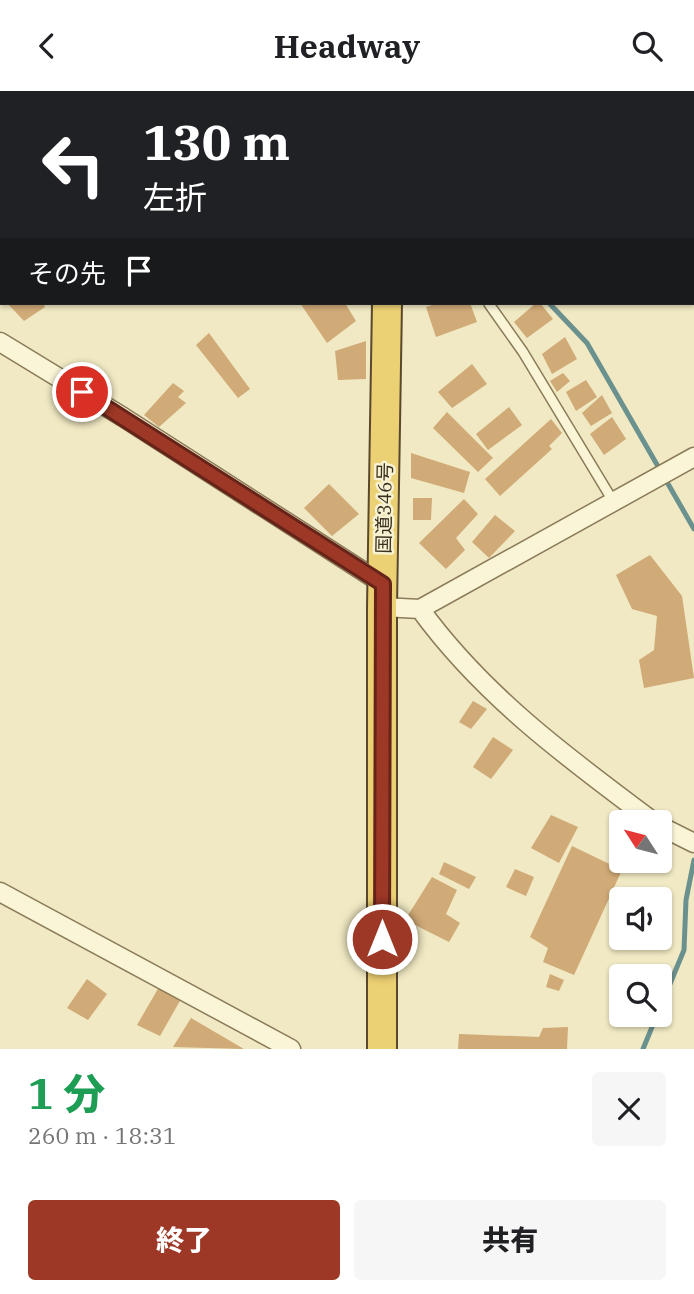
<!DOCTYPE html>
<html lang="ja">
<meta charset="utf-8">
<style>
body{margin:0;font-family:"IBM Plex Serif","Noto Sans JP",serif;background:#f6f6f6;color:#202124;height:100vh;display:flex;flex-direction:column;font-size:26px;white-space:nowrap}
*{box-sizing:border-box;margin:0}
p{font-size:23px;color:#757577}
.icon{flex:none;width:38px;height:38px;fill:none;stroke:currentColor;stroke-width:2;stroke-linecap:round;stroke-linejoin:round}
.map{position:relative;height:958px;overflow:hidden}
.panel{display:flex;flex-direction:column;background:#fff;flex:1}
.panel>*{flex:none}
.top-card{position:absolute;left:0px;top:0px;width:695px;height:214px;box-shadow:0 2px 5px #0004;background:#202124;color:#fff;overflow:hidden}
.needle{width:46px;rotate:306deg}
.buttons{position:absolute;left:609px;top:719px;display:grid;gap:14px}
.buttons a{display:grid;place-items:center;width:63px;height:63px;border-radius:7px;background:#fff;box-shadow:0 2px 5px #0004;font-size:35px}
.pin{position:absolute;display:grid;place-items:center;width:60px;height:60px;color:#fff;margin:-30px;border:4px solid #fff;border-radius:50%;box-shadow:0 2px 7px #0007}
.me{position:absolute;width:77px;margin:-38px;rotate:0deg;stroke-linejoin:round;filter:drop-shadow(0 0 5px #0008)}
.turn{display:flex;align-items:center;gap:24px;height:147px;padding:0 28px;font-size:32px}
.turn .icon{width:91px;height:91px;stroke-width:2.5}
.turn b{display:block;font-size:49px;line-height:60px}
.then{display:flex;align-items:center;height:66px;padding:0 28px;background:#0003;gap:14px;font-size:26px}
.round{display:grid;place-items:center;flex:none;width:74px;height:74px;border-radius:7px;background:#f6f6f6}
.summary{display:flex;align-items:center;justify-content:space-between;height:119px;padding:0 28px}
h1{font-size:42px;font-weight:800;line-height:52px;color:#1e9e55}
.cta{display:flex;gap:14px;margin-top:auto;padding:14px 28px}
.cta a{flex:1;height:80px;border-radius:7px;background:#9d3726;color:#fff;font-size:28px;font-weight:800;line-height:80px;text-align:center}
.cta a+a{background:#f6f6f6;color:#202124}
header{display:flex;justify-content:space-between;align-items:center;height:91px;padding:0 28px;background:#fff;font-size:32px;font-weight:800}
.map>svg:first-child{display:block}
.lines{fill:none;stroke-linecap:round;stroke-linejoin:round}
.stream{stroke:#6b918e;stroke-width:5}
.building{fill:#d0aa77}
.service-casing{stroke:#8b7b59;stroke-width:12}
.minor-casing{stroke:#8b7b59;stroke-width:21}
.trunk-casing{stroke:#59482d;stroke-width:32}
.service{stroke:#faf5d7;stroke-width:9}
.minor{stroke:#faf5d7;stroke-width:18}
.trunk{stroke:#ecd074;stroke-width:28}
.route-casing{stroke:#662419;stroke-width:18}
.route{stroke:#9d3726;stroke-width:12}
.labels{text-anchor:middle;dominant-baseline:central;stroke-width:5;stroke-linejoin:round;paint-order:stroke}
.street-label{font-size:19px;fill:#3a301e;stroke:#f7f2d3}
</style>
<header><svg class="icon" aria-label="back" viewBox="0 0 24 24"><path d="M15 5l-7 7 7 7"/></svg>Headway<svg class="icon" aria-label="search" viewBox="0 0 24 24"><circle cx="10" cy="10" r="6"/><path d="M15 15l6 6"/></svg></header>
<div class="map">
<svg width="694" height="958" viewBox="0 0 694 958">
<rect width="100%" height="100%" fill="#f0e9c3"/>
<g class="lines">
<path class="stream" d="M343,0L345,2
M560,0L561,2
M693,197L694,199
M549,212L587,252L694,438
M660,917L684,859L686,809L694,769
M643,958L657,924"/>
</g>
<path class="building" d="M7,212H43L45,216L24,230Z
M300,212H345L356,230L327,252Z
M438,212H470L477,231L436,246L426,216Z
M536,212H540L553,228L527,247L514,231Z
M209,242L250,298L238,307L196,254Z
M565,246L577,268L552,283L542,263Z
M366,250V288L338,289L335,260Z
M472,273L487,293L452,317L438,301Z
M563,282L570,290L557,301L550,290Z
M586,289L597,306L576,320L566,301Z
M173,292L184,300L178,306L186,312L159,336L144,324Z
M602,304L612,322L591,335L582,322Z
M509,316L522,334L488,359L476,343Z
M447,321L493,367L478,381L433,337Z
M612,326L626,348L604,364L590,343Z
M551,328L562,342L549,355L552,358L500,405L485,388Z
M411,362L470,381L464,402L411,387Z
M329,393L359,423L332,445L304,417Z
M413,407H432L431,429H413Z
M464,408L478,423L456,447L465,459L446,478L419,452Z
M495,424L515,440L489,467L472,451Z
M650,464L682,505L694,587L644,597L639,569L654,559L657,525L632,518L616,484Z
M473,610L487,618L471,638L459,631Z
M493,646L513,659L491,688L473,676Z
M551,724L578,736L559,772L531,757Z
M572,755L622,779L574,884L543,871L548,857L530,846Z
M444,771L476,786L469,798L439,783Z
M515,778L534,786L526,805L506,796Z
M432,786L457,799L446,823L460,832L449,851L405,829Z
M550,883L564,889L559,900L546,896Z
M87,888L107,903L88,929L67,917Z
M159,896L181,908L160,945L137,934Z
M191,927L244,958L173,956Z
M568,936L567,958H458L459,943L539,946L543,937Z"/>
<g class="lines">
<defs>
<path id="service" d="M489,213L523,261L613,410"/>
<path id="minor" d="M269,0L271,2
M0,251L123,326L383,493
M382,516L420,518L694,366
M420,518C483,605 569,668 655,732
M660,735L694,752
M0,801L291,958"/>
<path id="trunk" d="M388,0V2
M382,958V516L387,212"/>
</defs>
<use href="#service" class="service-casing"/>
<use href="#minor" class="minor-casing"/>
<use href="#trunk" class="trunk-casing"/>
<use href="#service" class="service"/>
<use href="#minor" class="minor"/>
<use href="#trunk" class="trunk"/>
</g>
<g class="lines">
<defs>
<path id="route" d="M82,301L383,493L382,848"/>
</defs>
<use href="#route" class="route-casing"/>
<use href="#route" class="route"/>
</g>
<g class="labels">
<g class="street-label">
<text transform="translate(384 417) rotate(-89)">国道346号</text>
</g>
</g>
</svg>
<div class="buttons">
<a><svg class="needle" viewBox="-14 -14 28 28"><path d="M0-13l5 13h-10z" fill="#e53935"/><path d="M0 13l5-13h-10z" fill="#757577"/></svg></a>
<a><svg class="icon" aria-label="sound" viewBox="0 0 24 24"><path d="M4 9h4l5-4v14l-5-4H4zM17 9q2 3 0 6"/></svg></a>
<a><svg class="icon" aria-label="search" viewBox="0 0 24 24"><circle cx="10" cy="10" r="6"/><path d="M15 15l6 6"/></svg></a>
</div>
<div class="pin" style="left:82px;top:301px;background:#d93025"><svg class="icon" aria-label="arrive" viewBox="0 0 24 24"><path d="M6 21V4h12l-3 4 3 4H6"/></svg></div>
<svg class="me" style="left:382px;top:848px" viewBox="-20 -20 40 40"><circle r="17" fill="#9d3726" stroke="#fff" stroke-width="3"/><path d="M0-11L8 9 0 5-8 9z" fill="#fff"/></svg>
<div class="top-card">
<div class="turn"><svg class="icon" aria-label="left" viewBox="0 0 24 24"><path d="M17 20v-9H6M10 6l-5 5 5 5"/></svg><div><b>130 m</b>左折</div></div>
<div class="then">その先<svg class="icon" aria-label="arrive" viewBox="0 0 24 24"><path d="M6 21V4h12l-3 4 3 4H6"/></svg></div>
</div>
</div>
<section class="panel">
<div class="summary"><div><h1>1 分</h1><p>260 m · 18:31</p></div><a class="round"><svg class="icon" aria-label="close" viewBox="0 0 24 24"><path d="M6 6l12 12M18 6L6 18"/></svg></a></div>
<div class="cta"><a>終了</a><a>共有</a></div>
</section>
